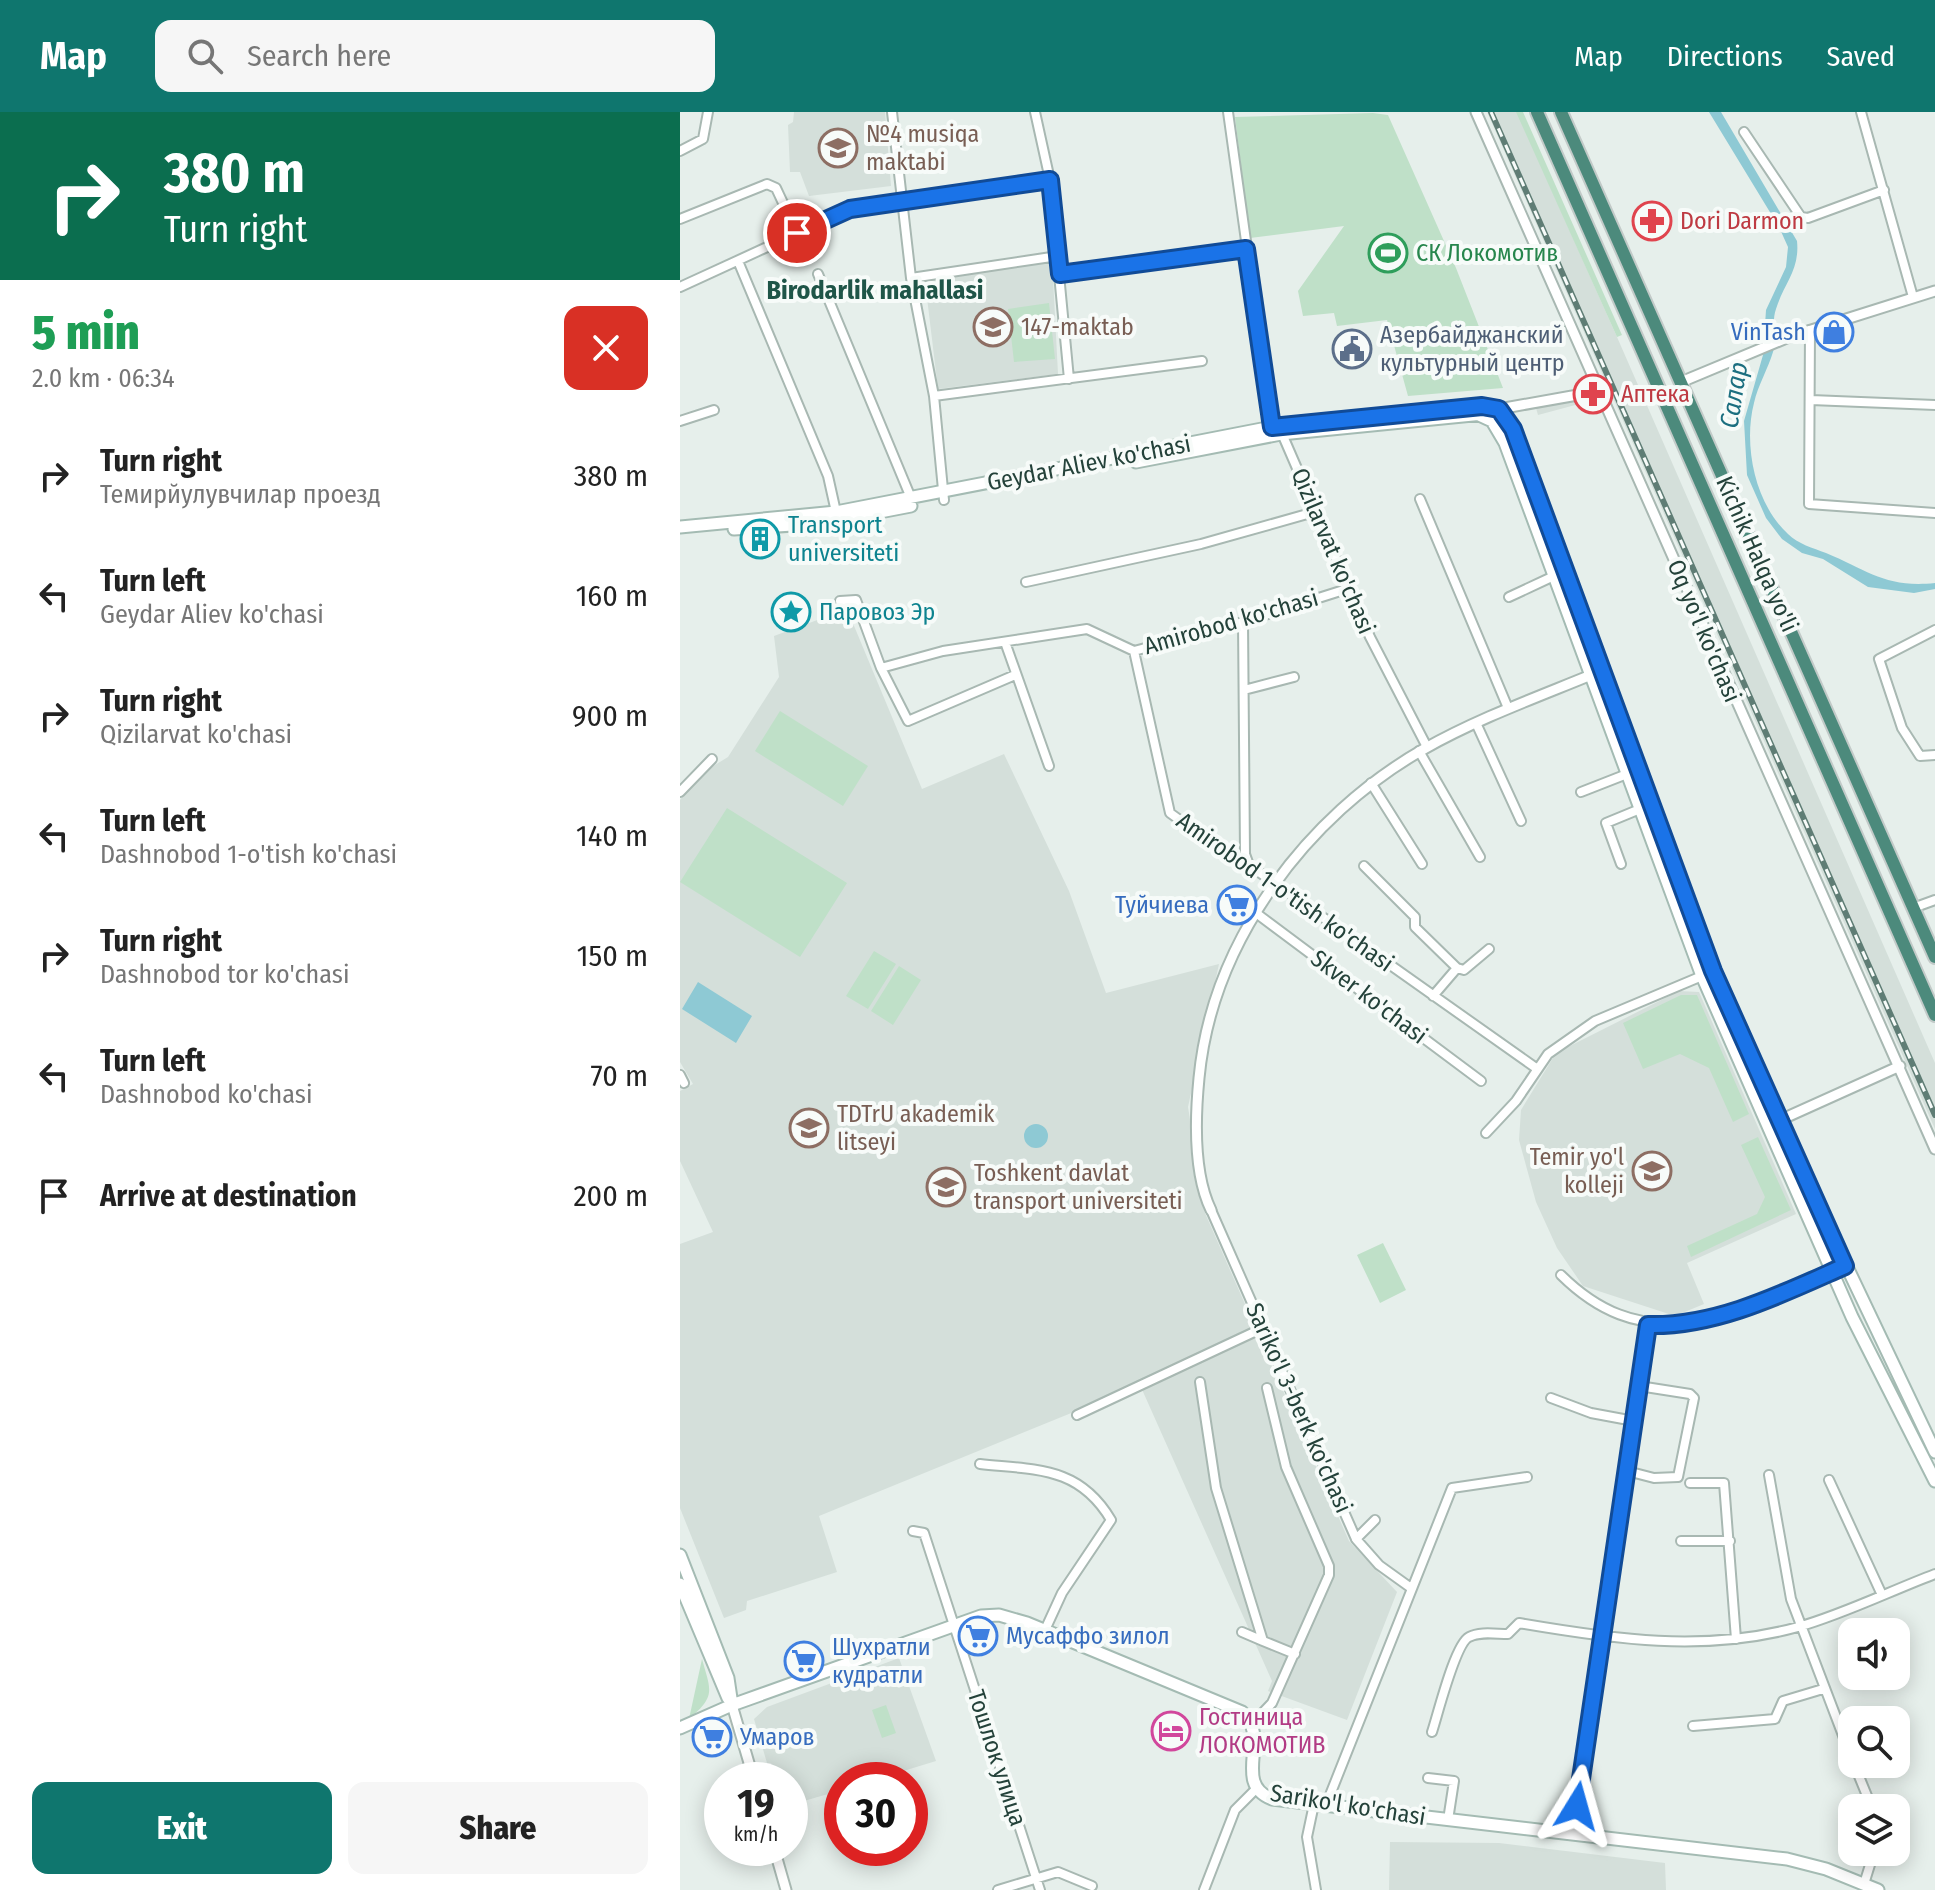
<!DOCTYPE html>
<meta charset="utf-8">
<style>
body{margin:0;font-family:"Fira Sans Condensed",sans-serif;background:#f6f6f6;color:#222;height:100vh;display:flex;flex-direction:column;font-size:30px;white-space:nowrap}
*{box-sizing:border-box;margin:0}
p{font-size:26px;color:#767676}
.icon{flex:none;width:44px;height:44px;fill:none;stroke:currentColor;stroke-width:2;stroke-linecap:round;stroke-linejoin:round}
.map{position:relative;flex:1;overflow:hidden}
.sheet{display:flex;flex-direction:column;background:#fff;width:680px}
.sheet>*{flex:none}
.guide{background:#0b6e4f;color:#fff;overflow:hidden}
.buttons{position:absolute;left:1158px;top:1506px;display:grid;gap:16px}
.buttons a{display:grid;place-items:center;width:72px;height:72px;border-radius:16px;background:#fff;box-shadow:0 4px 20px #0003;font-size:40px}
.speed{position:absolute;left:24px;top:1650px;display:flex;gap:16px;font-size:40px;font-weight:700;text-align:center}
.speed>*{display:grid;place-content:center;width:104px;height:104px;border-radius:50%;background:#fff;box-shadow:0 4px 20px #0003;line-height:1}
.speed small{font-size:20px;font-weight:400}
.speed .limit{border:12px solid #d22;background:#fff;color:#111}
.pin{position:absolute;display:grid;place-items:center;width:68px;height:68px;color:#fff;margin:-34px;border:4px solid #fff;border-radius:50%;box-shadow:0 2px 8px #0007}
.me{position:absolute;width:88px;margin:-44px;rotate:8deg;stroke-linejoin:round;filter:drop-shadow(0 0 6px #0008)}
.turn{display:flex;align-items:center;gap:28px;height:168px;padding:0 32px;font-size:36px}
.turn .icon{width:104px;height:104px;stroke-width:2.5}
.turn b{display:block;font-size:56px;line-height:68px}
.round{display:grid;place-items:center;flex:none;width:84px;height:84px;border-radius:16px;background:#f6f6f6}
.head{display:flex;align-items:center;justify-content:space-between;height:136px;padding:0 32px}
h1{font-size:48px;font-weight:800;line-height:60px;color:#1e9e55}
.cta{display:flex;gap:16px;margin-top:auto;padding:16px 32px}
.cta a{flex:1;height:92px;border-radius:16px;background:#0f766e;color:#fff;font-size:32px;font-weight:800;line-height:92px;text-align:center}
.cta a+a{background:#f6f6f6;color:#222}
ul{padding:0;list-style:none}
li{display:flex;align-items:center;gap:24px;height:120px;padding:0 32px}
li div{flex:1}
li b{display:block;font-size:30px}
li em{font-style:normal}
header{display:flex;align-items:center;gap:48px;box-sizing:border-box;height:112px;padding:0 40px;background:#0f766e;color:#fff}
header strong{font-size:38px}
nav{display:flex;gap:44px;margin-inline-start:auto;font-size:28px}
.search{width:560px;height:72px;background:#f6f6f6;display:flex;align-items:center;gap:20px;box-sizing:border-box;padding:0 28px;border-radius:16px;color:#767676;font-size:30px}
main{display:flex;flex:1;min-height:0}
.map>svg:first-child{display:block}
.built{fill:#d4dfda}
.green{fill:#bfe0c8}
.water{fill:#8ec9d4}
.lines{fill:none;stroke-linecap:round;stroke-linejoin:round}
.minor-casing{stroke:#a8b8b2;stroke-width:12}
.tertiary-casing{stroke:#a8b8b2;stroke-width:13}
.secondary-casing{stroke:#a4bbb3;stroke-width:15}
.trunk-casing{stroke:#c2cac8;stroke-width:16}
.minor{stroke:#fff;stroke-width:8}
.tertiary{stroke:#fff;stroke-width:9}
.secondary{stroke:#fff;stroke-width:11}
.trunk{stroke:#4c8a7c;stroke-width:12}
.rail-casing{stroke:#5f7d75;stroke-width:6}
.rail{stroke:#f7fbf9;stroke-width:3;stroke-dasharray:9;stroke-linecap:butt}
.route-casing{stroke:#114b97;stroke-width:20}
.route{stroke:#1a73e8;stroke-width:14}
.labels{text-anchor:middle;dominant-baseline:central;stroke-width:8;stroke-linejoin:round;paint-order:stroke}
.education-label{font-size:24px;fill:#785e54;stroke:#f7fbf9;text-anchor:start}
.health-label{font-size:24px;fill:#be3a42;stroke:#f7fbf9;text-anchor:start}
.leisure-label{font-size:24px;fill:#27864d;stroke:#f7fbf9;text-anchor:start}
.shop-label{font-size:24px;fill:#366cbe;stroke:#f7fbf9;text-anchor:start}
.service-label{font-size:24px;fill:#4e5e75;stroke:#f7fbf9;text-anchor:start}
.street-label{font-size:24px;fill:#24423a;stroke:#f7fbf9}
.culture-label{font-size:24px;fill:#0d838f;stroke:#f7fbf9;text-anchor:start}
.hotel-label{font-size:24px;fill:#b23c85;stroke:#f7fbf9;text-anchor:start}
.neighbourhood-label{font-size:26px;font-weight:bold;fill:#1f5548;stroke:#f7fbf9}
.water-label{font-size:26px;font-style:italic;fill:#1c6f80;stroke:#f7fbf9}
</style>
<header>
<strong>Map</strong>
<div class="search"><svg class="icon" aria-label="search" viewBox="0 0 24 24"><circle cx="10" cy="10" r="6"/><path d="M15 15l6 6"/></svg>Search here</div>
<nav><a>Map</a><a>Directions</a><a>Saved</a></nav>
</header>
<main>
<section class="sheet">
<div class="guide">
<div class="turn"><svg class="icon" aria-label="right" viewBox="0 0 24 24"><path d="M7 20v-9h11M14 6l5 5-5 5"/></svg><div><b>380 m</b>Turn right</div></div>
</div>
<div class="head"><div><h1>5 min</h1><p>2.0 km · 06:34</p></div><a class="round" style="background:#d93025;color:#fff"><svg class="icon" aria-label="close" viewBox="0 0 24 24"><path d="M6 6l12 12M18 6L6 18"/></svg></a></div>
<ul>
<li><svg class="icon" aria-label="right" viewBox="0 0 24 24"><path d="M7 20v-9h11M14 6l5 5-5 5"/></svg><div><b>Turn right</b><p>Темирйулувчилар проезд</p></div><em>380 m</em></li>
<li><svg class="icon" aria-label="left" viewBox="0 0 24 24"><path d="M17 20v-9H6M10 6l-5 5 5 5"/></svg><div><b>Turn left</b><p>Geydar Aliev ko'chasi</p></div><em>160 m</em></li>
<li><svg class="icon" aria-label="right" viewBox="0 0 24 24"><path d="M7 20v-9h11M14 6l5 5-5 5"/></svg><div><b>Turn right</b><p>Qizilarvat ko'chasi</p></div><em>900 m</em></li>
<li><svg class="icon" aria-label="left" viewBox="0 0 24 24"><path d="M17 20v-9H6M10 6l-5 5 5 5"/></svg><div><b>Turn left</b><p>Dashnobod 1-o'tish ko'chasi</p></div><em>140 m</em></li>
<li><svg class="icon" aria-label="right" viewBox="0 0 24 24"><path d="M7 20v-9h11M14 6l5 5-5 5"/></svg><div><b>Turn right</b><p>Dashnobod tor ko'chasi</p></div><em>150 m</em></li>
<li><svg class="icon" aria-label="left" viewBox="0 0 24 24"><path d="M17 20v-9H6M10 6l-5 5 5 5"/></svg><div><b>Turn left</b><p>Dashnobod ko'chasi</p></div><em>70 m</em></li>
<li><svg class="icon" aria-label="arrive" viewBox="0 0 24 24"><path d="M6 21V4h12l-3 4 3 4H6"/></svg><div><b>Arrive at destination</b></div><em>200 m</em></li>
</ul>
<div class="cta"><a>Exit</a><a>Share</a></div>
</section>
<div class="map">
<svg width="1255" height="1778" viewBox="0 0 1255 1778">
<rect width="100%" height="100%" fill="#e6efeb"/>
<path class="built" d="M114,0H205L211,74L129,84L120,60H110L108,13L113,10Z
M807,0H837L937,225L1255,951V1017Z
M372,146L378,262L258,277L245,169Z
M912,281L914,288L858,303L856,296Z
M167,497L242,677L324,642L389,779L426,881L539,852L508,995L525,1101L669,1429L717,1480L667,1608L588,1579L592,1569L460,1273L139,1404L157,1460L67,1489L66,1498L44,1506L0,1396V1132L33,1120L0,1049V979L13,972L0,950V688L17,664L48,645L99,565L94,524Z
M999,879L1019,880L1116,1102L1007,1151L1024,1192L995,1204L903,1174L877,1136L856,1090L839,1028L841,998L876,941Z
M219,1546L256,1649L194,1668H162V1678L110,1693V1668H92L74,1607L87,1595Z
M710,1730L819,1731L985,1751L986,1778H709Z"/>
<path class="green" d="M836,0H843L942,223L937,225Z
M693,1L708,3L776,156L823,276L728,284L707,208L657,214L654,201L623,204L618,179L664,114L570,126L555,5Z
M369,191L375,247L334,250L328,197Z
M100,599L188,654L163,694L75,639Z
M47,696L167,771L120,845L0,770Z
M194,839L216,852L188,897L166,884Z
M219,854L241,868L213,913L191,899Z
M1001,883H1017L1069,1002L1053,1010L1029,956L1000,942L963,957L943,911Z
M1078,1025L1111,1098L1011,1145L1007,1134L1077,1102L1085,1085L1061,1033Z
M703,1131L726,1178L700,1191L677,1143Z
M22,1547C31,1579 36,1584 9,1607Z
M206,1593L216,1621L202,1626L192,1598Z"/>
<path class="water" d="M1029,0H1041L1117,129C1120,158 1104,171 1096,197C1091,211 1097,226 1093,240C1088,257 1078,273 1074,291C1063,333 1075,392 1108,422C1118,432 1133,436 1146,441C1189,459 1206,476 1255,471V477L1234,481L1188,475L1143,447L1122,441L1102,427L1086,406L1067,363L1064,309L1083,243L1086,198L1106,155L1108,135L1099,115Z
M18,870L72,904L56,931L2,897Z
M344 1024a12 12 0 1 1 24 0a12 12 0 1 1-24 0Z"/>
<g class="lines">
<defs>
<path id="minor" d="M212,0L231,166L254,284L264,388
M355,0L370,68L389,267
M548,0L592,315L603,324L690,525L747,635
M1181,0L1233,185
M1064,20L1121,105L1128,106L1204,78
M0,39L23,27L28,0
M0,107L87,72L96,76L117,121
M58,149L148,364L156,400
M138,162L231,386
M380,162L566,137
M231,166L378,144
M0,175L170,97L370,68
M1130,218L1129,392L1255,401
M254,284L522,249
M1131,288L1255,293
M0,309L34,298
M740,387L828,596
M346,470L521,432L638,399
M829,485L874,464
M160,489L176,488L201,556L228,609L335,563
M563,510L565,742L569,753
M1255,518L1199,547L1222,616L1240,644L1255,643
M325,530L369,654
M454,539L490,701L554,747L569,753L856,956
M201,556L263,539L407,517L454,539L563,510L670,476
M564,578L614,565
M796,611L841,709
M739,639L800,745
M691,671L742,752
M0,680L32,647
M901,680L947,662
M941,752L926,711L960,697
M684,754L735,805V815L777,856L753,884
M1233,796L1255,788
M576,801L801,969
M777,856L784,858L809,837
M0,963L4,971
M806,1021L836,989L868,942L915,909L1022,864
M531,1098L676,1427L699,1453L731,1476
M881,1163C970,1251 1053,1199 1152,1160
M520,1270L536,1376L583,1529L615,1542
M871,1286L911,1301L954,1309
M397,1303L585,1215
M300,1352C356,1358 399,1354 431,1408L382,1481L365,1518
M947,1359L974,1366L998,1365L1014,1286L1010,1282L959,1274
M1089,1363L1111,1487L1172,1647
M1149,1368L1202,1483
M1010,1371H1044L1056,1527
M233,1419L244,1421L360,1778
M676,1427L695,1408
M1001,1429H1050
M562,1520L583,1529
M573,1611L592,1591L649,1463V1454L606,1355L587,1276
M1013,1614L1095,1607L1103,1589L1143,1577
M752,1620C758,1602 775,1532 789,1525C800,1519 816,1522 828,1522L839,1511C932,1527 1024,1541 1118,1515C1164,1502 1210,1479 1255,1462
M1174,1652L1192,1696
M748,1666L774,1669L768,1708
M634,1692L627,1725L636,1778
M646,1693L772,1376L847,1365
M893,1723L968,1213
M1184,1772L1194,1740
M318,1778L378,1760L412,1774
M524,1778L555,1698L577,1676"/>
<path id="tertiary" d="M796,0L1255,1037
M1001,270L1109,225L1255,179
M819,297L920,279
M1098,1009L1220,954
M531,1098C513,1061 515,1007 519,966C532,830 626,704 744,637C797,607 855,586 911,563
M52,1593L74,1668
M94,1736L106,1778"/>
<path id="secondary" d="M799,303L812,309L825,331L1022,864L1172,1205L1255,1369
M456,350L601,322L803,302
M0,415L156,400L592,315L785,295L819,297L836,325L1033,859L1099,1012L1255,1340
M54,417L143,411L231,394
M0,1443L48,1566L52,1593
M0,1472L48,1586
M0,1616L52,1593L301,1504L319,1503L347,1511L562,1600C592,1625 551,1671 592,1687L1107,1747L1146,1757L1198,1778"/>
<path id="trunk" d="M857,0L1255,903
M881,0L1255,845"/>
</defs>
<use href="#minor" class="minor-casing"/>
<use href="#tertiary" class="tertiary-casing"/>
<use href="#secondary" class="secondary-casing"/>
<use href="#trunk" class="trunk-casing"/>
<use href="#minor" class="minor"/>
<use href="#tertiary" class="tertiary"/>
<use href="#secondary" class="secondary"/>
<use href="#trunk" class="trunk"/>
<defs>
<path id="rail" d="M811,0L1255,1003"/>
</defs>
<use href="#rail" class="rail-casing"/>
<use href="#rail" class="rail"/>
</g>
<g class="lines">
<defs>
<path id="route" d="M117,121L170,97L370,68L380,162L566,137L592,315L802,294L819,297L833,317L1033,859L1165,1154C1104,1181 1036,1215 968,1213L897,1694"/>
</defs>
<use href="#route" class="route-casing"/>
<use href="#route" class="route"/>
</g>
<defs>
<symbol id="school-ring" viewBox="-11 -11 22 22"><circle r="9.5" fill="#f7fbf9" stroke="#8d6e63" stroke-width="1.5"/><path d="M0-5L7-2L0 1L-7-2ZM-4 1L0 2.5L4 1V4Q0 6-4 4Z" fill="#8d6e63"/></symbol>
<symbol id="pharmacy-ring" viewBox="-11 -11 22 22"><circle r="9.5" fill="#f7fbf9" stroke="#e0444e" stroke-width="1.5"/><path d="M-2-6h4v4h4v4h-4v4h-4v-4h-4v-4h4Z" fill="#e0444e"/></symbol>
<symbol id="stadium-ring" viewBox="-11 -11 22 22"><circle r="9.5" fill="#f7fbf9" stroke="#2e9e5b" stroke-width="1.5"/><path d="M0-5a6.5 5 0 1 0 0 10a6.5 5 0 1 0 0-10ZM-3.5-1.8h7v3.6h-7Z" fill="#2e9e5b"/></symbol>
<symbol id="shop-ring" viewBox="-11 -11 22 22"><circle r="9.5" fill="#f7fbf9" stroke="#3f7fe0" stroke-width="1.5"/><path d="M-5-2.5h2.3a2.7 3.5 0 0 1 5.4 0H5L5.5 6h-11ZM-1.5-2.5h3a1.5 2.3 0 0 0-3 0Z" fill="#3f7fe0"/></symbol>
<symbol id="civic-ring" viewBox="-11 -11 22 22"><circle r="9.5" fill="#f7fbf9" stroke="#5c6f8a" stroke-width="1.5"/><path d="M-.6-6.5H3V-4.5H.6V-3L4-1V1h2V6H-6V1h2V-1L-.6-3ZM-1.2 2.5V6h2.4V2.5Z" fill="#5c6f8a"/></symbol>
<symbol id="building-ring" viewBox="-11 -11 22 22"><circle r="9.5" fill="#f7fbf9" stroke="#0f9aa8" stroke-width="1.5"/><path d="M-4-6H4V6H1V3H-1V6H-4ZM-2.5-4.3h1.7v1.8h-1.7ZM.8-4.3h1.7v1.8H.8ZM-2.5-1h1.7V.8h-1.7ZM.8-1h1.7V.8H.8Z" fill="#0f9aa8"/></symbol>
<symbol id="sight-ring" viewBox="-11 -11 22 22"><circle r="9.5" fill="#f7fbf9" stroke="#0f9aa8" stroke-width="1.5"/><path d="M0-6L1.8-2.2L6-1.7L2.9 1.2L3.7 5.4L0 3.3L-3.7 5.4L-2.9 1.2L-6-1.7L-1.8-2.2Z" fill="#0f9aa8"/></symbol>
<symbol id="supermarket-ring" viewBox="-11 -11 22 22"><circle r="9.5" fill="#f7fbf9" stroke="#3f7fe0" stroke-width="1.5"/><path d="M-6-5.5h2.5l.6 2H6L4.5 2H-2.5L-4.4-4H-6ZM-1.5 3.2a1.3 1.3 0 1 0 .1 0ZM3 3.2a1.3 1.3 0 1 0 .1 0Z" fill="#3f7fe0"/></symbol>
<symbol id="university-ring" viewBox="-11 -11 22 22"><circle r="9.5" fill="#f7fbf9" stroke="#8d6e63" stroke-width="1.5"/><path d="M0-5L7-2L0 1L-7-2ZM-4 1L0 2.5L4 1V4Q0 6-4 4Z" fill="#8d6e63"/></symbol>
<symbol id="hotel-ring" viewBox="-11 -11 22 22"><circle r="9.5" fill="#f7fbf9" stroke="#d1479c" stroke-width="1.5"/><path d="M-6-4.5h1.5V1H6V5H4.5V3h-9V5H-6ZM-4 0a1.8 1.8 0 1 1 3.6 0ZM.5 0V-2.5h3Q6-2.5 6 0Z" fill="#d1479c"/></symbol>
</defs>
<g fill-rule="evenodd">
<use href="#school-ring" x="136" y="14" width="44" height="44"/>
<use href="#pharmacy-ring" x="950" y="87" width="44" height="44"/>
<use href="#stadium-ring" x="686" y="119" width="44" height="44"/>
<use href="#school-ring" x="291" y="193" width="44" height="44"/>
<use href="#shop-ring" x="1132" y="198" width="44" height="44"/>
<use href="#civic-ring" x="650" y="215" width="44" height="44"/>
<use href="#pharmacy-ring" x="891" y="260" width="44" height="44"/>
<use href="#building-ring" x="58" y="405" width="44" height="44"/>
<use href="#sight-ring" x="89" y="478" width="44" height="44"/>
<use href="#supermarket-ring" x="535" y="771" width="44" height="44"/>
<use href="#university-ring" x="107" y="994" width="44" height="44"/>
<use href="#university-ring" x="950" y="1037" width="44" height="44"/>
<use href="#university-ring" x="244" y="1053" width="44" height="44"/>
<use href="#supermarket-ring" x="276" y="1502" width="44" height="44"/>
<use href="#supermarket-ring" x="102" y="1527" width="44" height="44"/>
<use href="#hotel-ring" x="469" y="1597" width="44" height="44"/>
<use href="#supermarket-ring" x="10" y="1603" width="44" height="44"/>
</g>
<g class="labels">
<g class="education-label">
<text x="186" y="22">№4 musiqa<tspan x="186" dy="28">maktabi</tspan></text>
<text x="341" y="215">147-maktab</text>
<text x="157" y="1002">TDTrU akademik<tspan x="157" dy="28">litseyi</tspan></text>
<text x="944" y="1045" text-anchor="end">Temir yo'l<tspan x="944" dy="28">kolleji</tspan></text>
<text x="294" y="1061">Toshkent davlat<tspan x="294" dy="28">transport universiteti</tspan></text>
</g>
<g class="health-label">
<text x="1000" y="109">Dori Darmon</text>
<text x="941" y="282">Аптека</text>
</g>
<g class="leisure-label">
<text x="736" y="141">СК Локомотив</text>
</g>
<g class="shop-label">
<text x="1126" y="220" text-anchor="end">VinTash</text>
<text x="529" y="793" text-anchor="end">Туйчиева</text>
<text x="326" y="1524">Мусаффо зилол</text>
<text x="152" y="1535">Шухратли<tspan x="152" dy="28">кудратли</tspan></text>
<text x="60" y="1625">Умаров</text>
</g>
<g class="service-label">
<text x="700" y="223">Азербайджанский<tspan x="700" dy="28">культурный центр</tspan></text>
</g>
<g class="street-label">
<text transform="translate(409 351) rotate(-11)">Geydar Aliev ko'chasi</text>
<text transform="translate(653 439) rotate(67)">Qizilarvat ko'chasi</text>
<text transform="translate(1077 442) rotate(66)">Kichik Halqa yo'li</text>
<text transform="translate(551 510) rotate(-16)">Amirobod ko'chasi</text>
<text transform="translate(1024 519) rotate(67)">Oq yo'l ko'chasi</text>
<text transform="translate(605 780) rotate(35)">Amirobod 1-o'tish ko'chasi</text>
<text transform="translate(689 885) rotate(37)">Skver ko'chasi</text>
<text transform="translate(619 1296) rotate(66)">Sariko'l 3-berk ko'chasi</text>
<text transform="translate(317 1646) rotate(72)">Тошлок улица</text>
<text transform="translate(668 1693) rotate(9)">Sariko'l ko'chasi</text>
</g>
<g class="culture-label">
<text x="108" y="413">Transport<tspan x="108" dy="28">universiteti</tspan></text>
<text x="139" y="500">Паровоз Эр</text>
</g>
<g class="hotel-label">
<text x="519" y="1605">Гостиница<tspan x="519" dy="28">ЛОКОМОТИВ</tspan></text>
</g>
<g class="neighbourhood-label">
<text x="195" y="178">Birodarlik mahallasi</text>
</g>
<g class="water-label">
<text transform="translate(1054 283) rotate(-81)">Салар</text>
</g>
</g>
</svg>
<div class="buttons">
<a><svg class="icon" aria-label="sound" viewBox="0 0 24 24"><path d="M4 9h4l5-4v14l-5-4H4zM17 9q2 3 0 6"/></svg></a>
<a><svg class="icon" aria-label="search" viewBox="0 0 24 24"><circle cx="10" cy="10" r="6"/><path d="M15 15l6 6"/></svg></a>
<a><svg class="icon" aria-label="layers" viewBox="0 0 24 24"><path d="M12 4l9 5-9 5-9-5zM3 14l9 5 9-5"/></svg></a>
</div>
<div class="speed"><div>19<small>km/h</small></div><div class="limit">30</div></div>
<div class="pin" style="left:117px;top:121px;background:#d93025"><svg class="icon" aria-label="arrive" viewBox="0 0 24 24"><path d="M6 21V4h12l-3 4 3 4H6"/></svg></div>
<svg class="me" style="left:897px;top:1694px" viewBox="-20 -20 40 40"><path d="M0-17L14 15 0 8-14 15z" fill="#1a73e8" stroke="#fff" stroke-width="4"/></svg>
</div>
</main>
